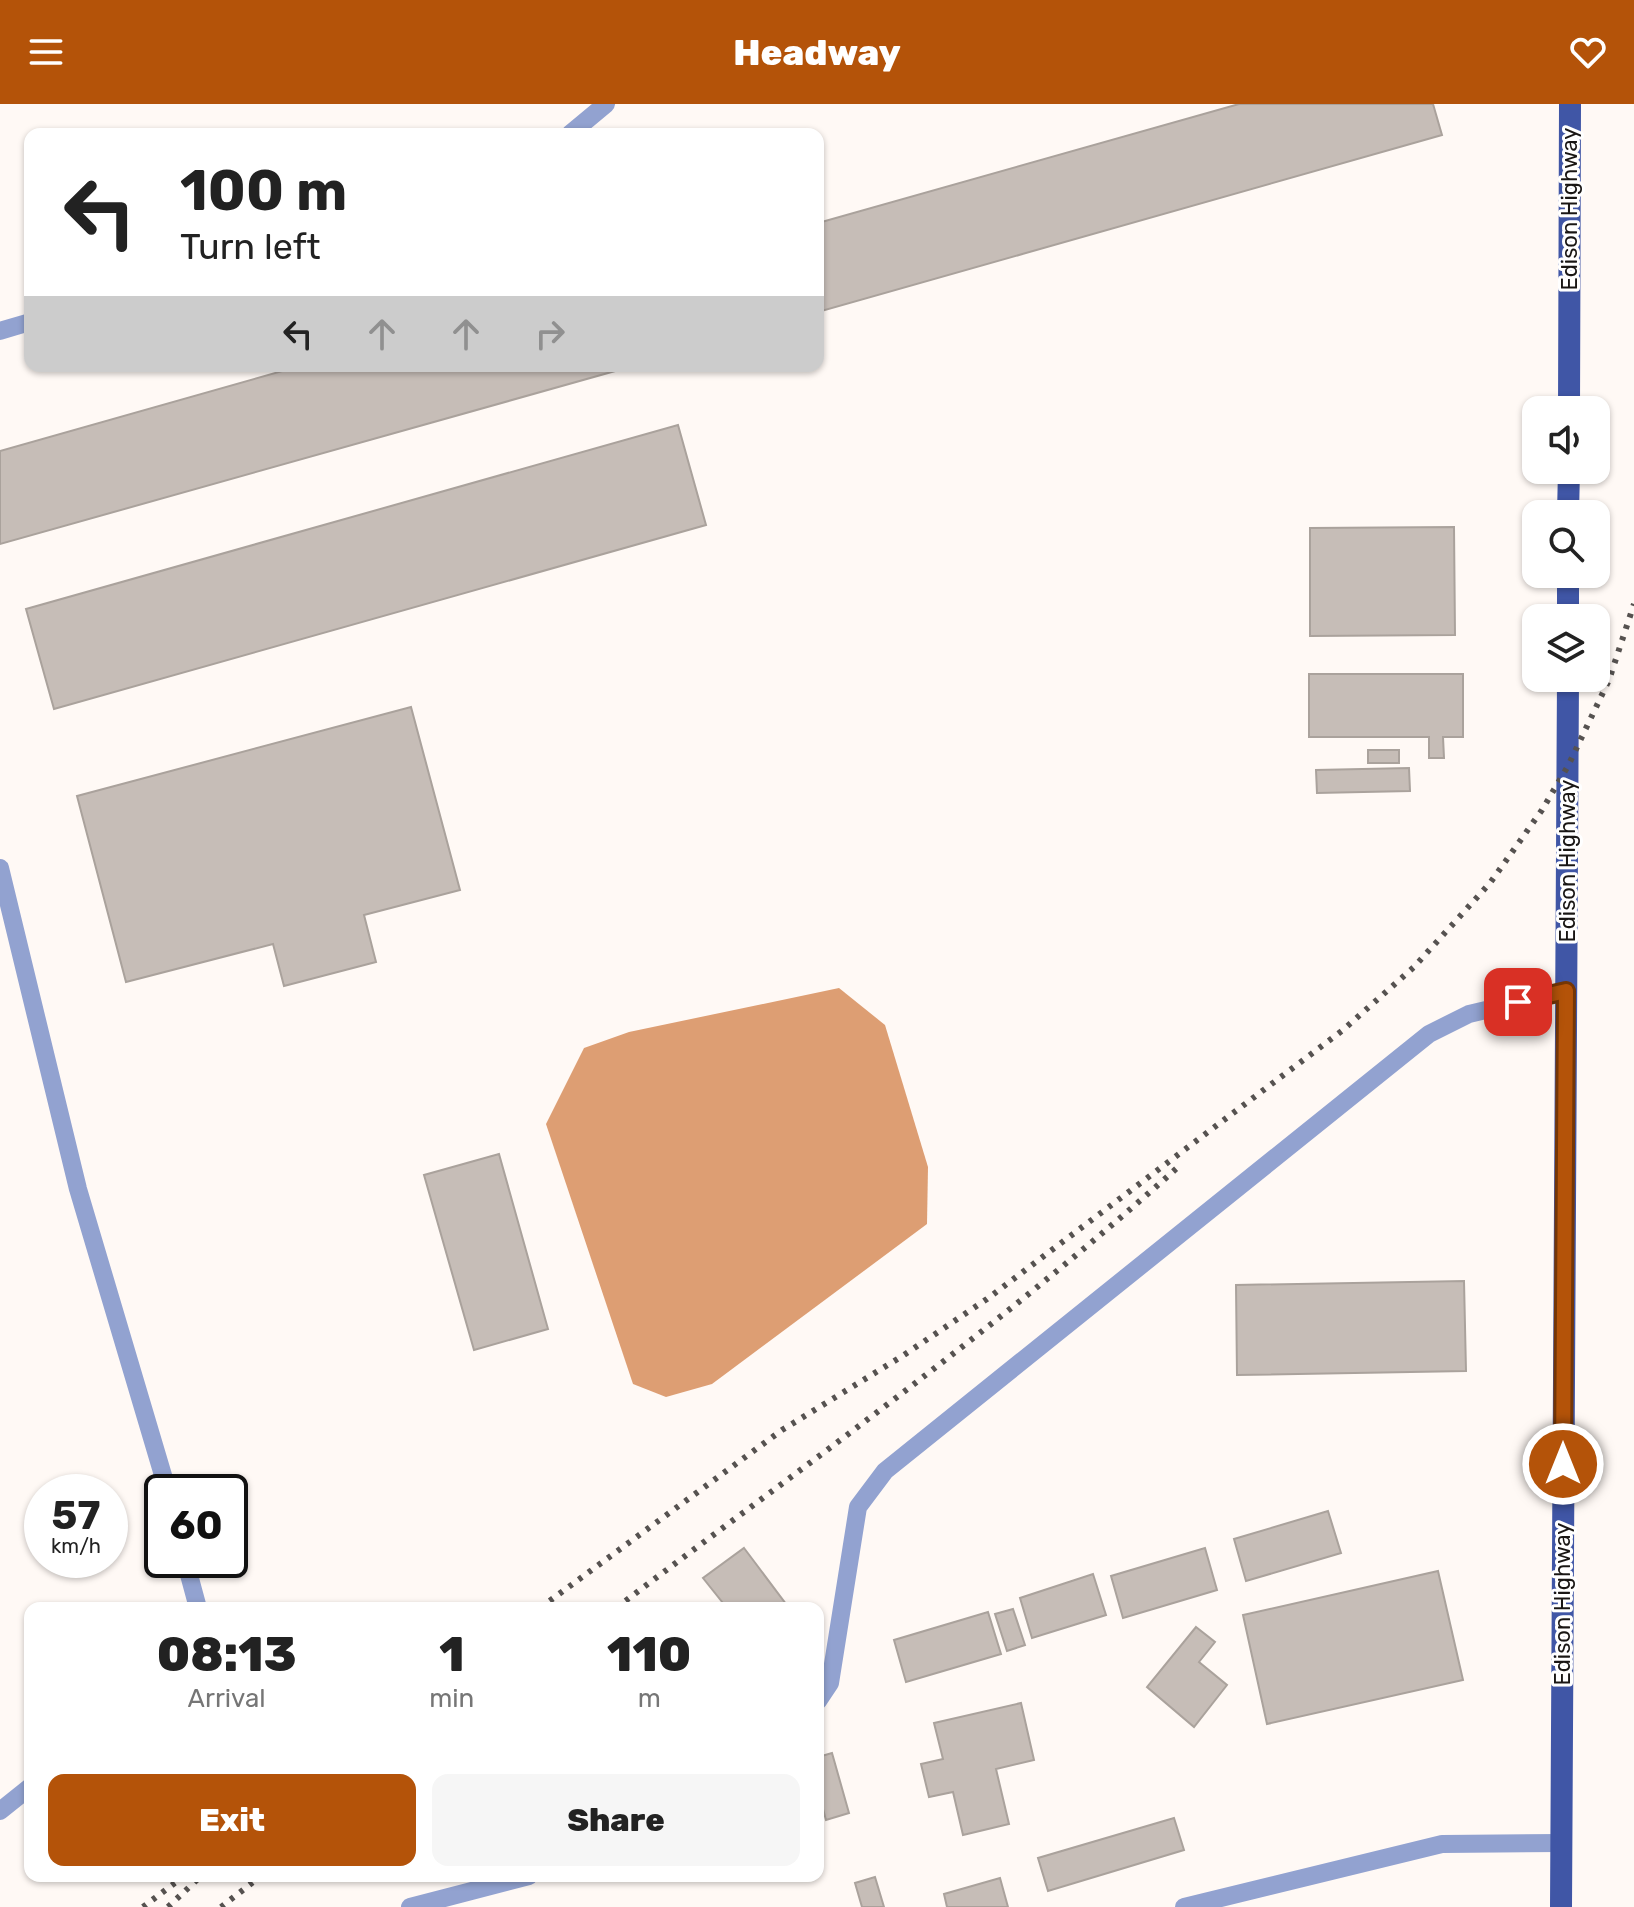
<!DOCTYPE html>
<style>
body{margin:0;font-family:Rubik,sans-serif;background:#f6f6f6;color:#222;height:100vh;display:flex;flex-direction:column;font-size:30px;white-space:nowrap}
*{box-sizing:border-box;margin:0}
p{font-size:26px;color:#767676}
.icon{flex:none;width:44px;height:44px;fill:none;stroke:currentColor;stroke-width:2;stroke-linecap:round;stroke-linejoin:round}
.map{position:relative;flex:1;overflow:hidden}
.details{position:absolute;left:24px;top:1498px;width:800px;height:280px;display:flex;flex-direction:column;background:#fff;border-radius:16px;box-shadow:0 2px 6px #0004}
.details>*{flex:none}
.banner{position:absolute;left:24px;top:24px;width:800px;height:244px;border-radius:16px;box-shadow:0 2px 6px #0004;background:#fff;color:#222;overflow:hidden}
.fabs{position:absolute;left:1522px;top:292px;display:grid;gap:16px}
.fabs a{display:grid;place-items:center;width:88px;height:88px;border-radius:16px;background:#fff;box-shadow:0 2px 6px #0004;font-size:40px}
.speed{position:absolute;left:24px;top:1370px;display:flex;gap:16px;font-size:40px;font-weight:700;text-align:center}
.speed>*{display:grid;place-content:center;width:104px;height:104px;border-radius:50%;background:#fff;box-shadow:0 2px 6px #0004;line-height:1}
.speed small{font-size:20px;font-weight:400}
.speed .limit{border:4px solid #111;border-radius:12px;background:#fff;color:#111}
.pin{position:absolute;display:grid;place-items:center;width:68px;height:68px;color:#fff;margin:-34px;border-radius:16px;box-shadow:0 4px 12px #0006}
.me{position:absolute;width:88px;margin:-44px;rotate:0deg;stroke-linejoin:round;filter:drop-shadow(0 0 6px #0008)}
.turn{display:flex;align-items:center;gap:28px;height:168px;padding:0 24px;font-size:36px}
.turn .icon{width:104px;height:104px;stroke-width:2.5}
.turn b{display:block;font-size:56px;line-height:68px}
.lanes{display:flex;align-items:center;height:76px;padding:0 24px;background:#0003;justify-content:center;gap:40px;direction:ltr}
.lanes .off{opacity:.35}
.eta{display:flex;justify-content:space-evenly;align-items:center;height:136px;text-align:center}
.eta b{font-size:48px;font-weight:800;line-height:56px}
.button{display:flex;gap:16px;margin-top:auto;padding:16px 24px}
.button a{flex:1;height:92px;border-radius:16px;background:#b45309;color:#fff;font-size:32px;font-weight:800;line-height:92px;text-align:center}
.button a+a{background:#f6f6f6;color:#222}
header{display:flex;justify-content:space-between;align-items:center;height:104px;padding:0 24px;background:#b45309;color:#fff;font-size:36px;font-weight:800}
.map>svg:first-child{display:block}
.water{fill:#dd9e73}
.building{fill:#c6bdb7;stroke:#aaa29c;stroke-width:2}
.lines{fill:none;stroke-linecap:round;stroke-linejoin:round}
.service{stroke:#92a2d0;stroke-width:18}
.primary{stroke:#4056a6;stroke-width:22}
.rail{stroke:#565250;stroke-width:6;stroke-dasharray:4 8;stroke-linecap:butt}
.route-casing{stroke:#753606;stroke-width:20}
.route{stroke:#b45309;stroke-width:14}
.labels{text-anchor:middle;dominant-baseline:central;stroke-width:6;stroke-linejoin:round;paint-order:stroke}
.street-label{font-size:22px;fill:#191614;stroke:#fff}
</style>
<header><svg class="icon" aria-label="menu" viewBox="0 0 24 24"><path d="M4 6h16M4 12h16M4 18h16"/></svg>Headway<svg class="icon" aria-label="heart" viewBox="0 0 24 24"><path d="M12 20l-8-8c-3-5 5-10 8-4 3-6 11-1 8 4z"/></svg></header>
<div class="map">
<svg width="1634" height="1803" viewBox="0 0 1634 1803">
<rect width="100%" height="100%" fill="#fff9f5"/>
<path class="water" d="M839,884L885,921L928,1063L927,1120L712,1280L666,1293L633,1280L546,1020L584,944L629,928Z"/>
<path class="building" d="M1239,0H1433L1442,31L818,208V119Z
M300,262H633L0,440V347Z
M678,321L706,421L54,605L26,505Z
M1454,423L1455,531L1310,532V424Z
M1309,570H1463V633H1443L1444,654H1429V633H1309Z
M411,603L460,786L364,811L376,858L284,882L273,840L126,878L77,692Z
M1368,646H1399V659H1368Z
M1409,664L1410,687L1317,689L1316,666Z
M499,1050L548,1225L474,1246L424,1071Z
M1464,1177L1466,1267L1237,1271L1236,1181Z
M1328,1407L1341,1449L1246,1477L1234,1435Z
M744,1444L789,1504H727L703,1474Z
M1205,1444L1217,1486L1123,1514L1111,1472Z
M1438,1467L1463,1576L1267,1620L1243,1511Z
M1093,1470L1106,1511L1032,1534L1020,1494Z
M1013,1505L1025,1541L1007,1547L995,1510Z
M988,1508L1001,1550L906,1578L894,1536Z
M1196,1523L1215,1538L1199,1558L1227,1581L1194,1623L1147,1583Z
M1021,1599L1034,1656L996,1665L1009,1720L963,1731L953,1688L929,1693L921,1660L943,1655L934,1619Z
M832,1649L849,1709L826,1716L818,1687V1653Z
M1174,1714L1184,1746L1048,1787L1038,1754Z
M875,1773L884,1803H862L855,1779Z
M1000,1774L1008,1803H947L944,1790Z"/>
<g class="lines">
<path class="service" d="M570,30L606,0
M0,227L30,218
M0,764L78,1085L168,1388
M185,1456L198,1504
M818,1597L830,1579L858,1403L885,1367L1429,930L1469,910L1566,887
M0,1707L30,1683
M410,1803L529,1772
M1184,1803L1442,1740L1561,1739"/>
<path class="primary" d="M1569,306L1570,0
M1568,410L1569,366
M1568,514V470
M1561,1803L1568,574"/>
<path class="rail" d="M540,1504L782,1326L904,1251L987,1195L1343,926L1414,863L1490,779L1542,706L1568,662L1609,576L1634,500
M616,1504C805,1361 1000,1223 1177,1064
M143,1803L184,1772
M168,1803L201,1772
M221,1803L261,1772"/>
</g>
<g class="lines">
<defs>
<path id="route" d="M1518,898L1566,887L1563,1360"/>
</defs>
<use href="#route" class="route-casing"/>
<use href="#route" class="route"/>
</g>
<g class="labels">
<g class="street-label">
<text transform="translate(1569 105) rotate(-90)">Edison Highway</text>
<text transform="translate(1567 757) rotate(-90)">Edison Highway</text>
<text transform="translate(1562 1500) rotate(-90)">Edison Highway</text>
</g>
</g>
</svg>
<div class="fabs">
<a><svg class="icon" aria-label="sound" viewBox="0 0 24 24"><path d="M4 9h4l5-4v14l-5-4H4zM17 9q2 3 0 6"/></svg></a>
<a><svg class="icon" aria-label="search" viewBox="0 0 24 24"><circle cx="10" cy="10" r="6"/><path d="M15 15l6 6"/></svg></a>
<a><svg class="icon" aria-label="layers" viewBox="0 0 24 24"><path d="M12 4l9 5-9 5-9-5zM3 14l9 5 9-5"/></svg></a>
</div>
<div class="speed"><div>57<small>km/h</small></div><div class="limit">60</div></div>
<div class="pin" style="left:1518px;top:898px;background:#d93025"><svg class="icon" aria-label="arrive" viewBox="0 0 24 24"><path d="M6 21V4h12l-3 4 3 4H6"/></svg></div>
<svg class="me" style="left:1563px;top:1360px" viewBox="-20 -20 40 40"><circle r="17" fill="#b45309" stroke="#fff" stroke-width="3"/><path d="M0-11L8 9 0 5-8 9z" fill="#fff"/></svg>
<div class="banner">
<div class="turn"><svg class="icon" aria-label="left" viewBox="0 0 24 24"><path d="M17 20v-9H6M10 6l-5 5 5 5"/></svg><div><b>100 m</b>Turn left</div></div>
<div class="lanes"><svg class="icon" aria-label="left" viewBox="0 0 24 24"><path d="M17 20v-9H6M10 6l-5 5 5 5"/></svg><svg class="icon off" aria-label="ahead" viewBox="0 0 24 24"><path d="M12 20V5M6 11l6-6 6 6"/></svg><svg class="icon off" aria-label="ahead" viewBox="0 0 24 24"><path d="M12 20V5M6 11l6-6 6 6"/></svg><svg class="icon off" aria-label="right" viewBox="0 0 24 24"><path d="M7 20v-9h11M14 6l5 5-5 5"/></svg></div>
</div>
<section class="details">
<div class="eta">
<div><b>08:13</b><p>Arrival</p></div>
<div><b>1</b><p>min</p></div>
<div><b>110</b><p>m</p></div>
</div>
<div class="button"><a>Exit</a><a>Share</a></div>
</section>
</div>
